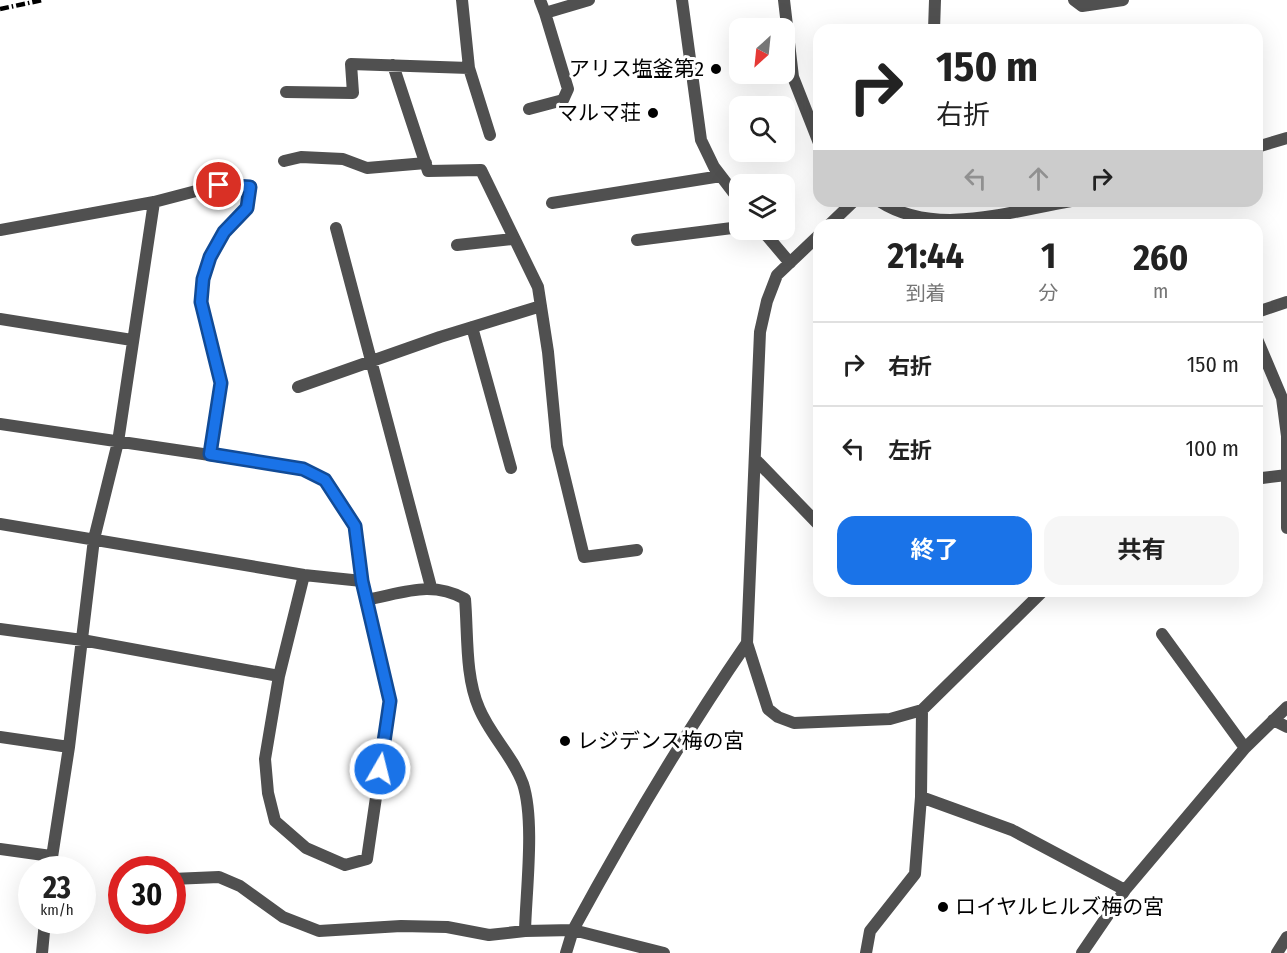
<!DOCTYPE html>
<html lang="ja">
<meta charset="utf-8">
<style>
body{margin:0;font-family:"Fira Sans Condensed","Noto Sans JP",sans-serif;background:#f6f6f6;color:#222;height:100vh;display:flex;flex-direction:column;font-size:22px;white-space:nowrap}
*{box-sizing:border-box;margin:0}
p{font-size:20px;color:#767676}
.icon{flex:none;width:33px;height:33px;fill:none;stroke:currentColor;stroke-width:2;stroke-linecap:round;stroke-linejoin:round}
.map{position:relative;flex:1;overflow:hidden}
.details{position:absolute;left:813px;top:219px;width:450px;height:378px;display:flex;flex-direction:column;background:#fff;border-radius:18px;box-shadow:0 6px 24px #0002}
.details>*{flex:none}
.hud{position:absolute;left:813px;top:24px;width:450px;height:183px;border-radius:18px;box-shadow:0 6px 24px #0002;background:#fff;color:#222;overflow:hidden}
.needle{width:39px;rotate:207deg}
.buttons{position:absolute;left:729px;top:18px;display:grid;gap:12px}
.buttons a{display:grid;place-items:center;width:66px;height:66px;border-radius:12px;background:#fff;box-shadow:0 6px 24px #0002;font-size:30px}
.speed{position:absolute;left:18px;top:856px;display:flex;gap:12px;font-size:30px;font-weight:700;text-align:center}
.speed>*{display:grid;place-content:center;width:78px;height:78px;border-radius:50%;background:#fff;box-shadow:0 6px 24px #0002;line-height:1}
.speed small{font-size:15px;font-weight:400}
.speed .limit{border:9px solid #d22;background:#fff;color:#111}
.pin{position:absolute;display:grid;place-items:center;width:51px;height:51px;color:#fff;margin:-26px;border:3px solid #fff;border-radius:50%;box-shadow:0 2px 6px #0007}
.me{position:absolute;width:66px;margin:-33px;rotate:8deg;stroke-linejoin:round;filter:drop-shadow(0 0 4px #0008)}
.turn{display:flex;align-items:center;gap:21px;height:126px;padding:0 24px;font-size:27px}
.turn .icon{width:78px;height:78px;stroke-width:2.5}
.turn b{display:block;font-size:42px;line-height:51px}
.lanes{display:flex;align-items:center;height:57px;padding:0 24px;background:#0003;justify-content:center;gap:30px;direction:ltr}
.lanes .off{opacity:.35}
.eta{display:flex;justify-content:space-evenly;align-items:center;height:102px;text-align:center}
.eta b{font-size:36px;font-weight:700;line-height:42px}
.action{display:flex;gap:12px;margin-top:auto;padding:12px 24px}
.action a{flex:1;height:69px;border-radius:18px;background:#1a73e8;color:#fff;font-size:24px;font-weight:700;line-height:69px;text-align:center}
.action a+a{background:#f6f6f6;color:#222}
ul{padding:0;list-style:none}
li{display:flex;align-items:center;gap:18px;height:84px;padding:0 24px;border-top:2px solid #e0e0e0}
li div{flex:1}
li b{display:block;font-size:22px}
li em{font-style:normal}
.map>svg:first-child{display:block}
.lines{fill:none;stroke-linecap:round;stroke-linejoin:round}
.minor{stroke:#505050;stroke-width:12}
.tertiary{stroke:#505050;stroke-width:12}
.rail{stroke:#000;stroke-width:4.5;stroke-dasharray:9 3 1.5 3;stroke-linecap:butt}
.minor-bridge{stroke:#505050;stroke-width:12}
.route-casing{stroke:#114b97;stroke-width:15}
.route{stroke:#1a73e8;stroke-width:10}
.poi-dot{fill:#000;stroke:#fff;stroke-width:2}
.labels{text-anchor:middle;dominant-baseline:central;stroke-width:6;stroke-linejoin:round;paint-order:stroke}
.poi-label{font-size:21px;fill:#000;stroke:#fff;text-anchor:end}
</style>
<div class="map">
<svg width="1287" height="953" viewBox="0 0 1287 953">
<rect width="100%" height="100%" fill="#fff"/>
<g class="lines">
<path class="minor" d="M540,0L545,13L589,0
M682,0L701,140L714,167L740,201
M1074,0L1082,6L1123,0
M934,30L935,0
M393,65L428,171L481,170L538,287L548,352L557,446L584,557L637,550
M469,68L490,135
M286,92L353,93L351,64L469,68L462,0
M529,109L563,100L568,89L545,13
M284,161L301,157L343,159L367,168L426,163
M552,203L721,176
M829,225L854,201
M336,228L431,587
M0,230L154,202L219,185L250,187L247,208L224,232L210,257L203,279L201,302L221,383L210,454
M762,230L790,263
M819,235L777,275L767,301L760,332L747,643L768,709L778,717L794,723L890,719L922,710L1043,591
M637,240L740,227
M457,245L513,239
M1257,312L1287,302
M0,319L132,340
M472,327L511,468
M1257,339L1282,398L1287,436V528
M298,387L440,337L541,306
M0,424L304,469L325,480L355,526L362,581L390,701L367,859L345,865L306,848L275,821L268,793L265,759L279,676L304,575
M755,459L819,525
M0,524L304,575L362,581
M0,629L82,640L279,676
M1162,634L1245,748
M1273,720L1287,727
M0,737L69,747
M921,797L1012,830L1125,890
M0,849L51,856
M50,870L69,747L94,539L118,442L154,202
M172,879L219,877L240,886L283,917L319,931L401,926L447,927L489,935L525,931C526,891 535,821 523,784C513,756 490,735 479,708C465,676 468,634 465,599C430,580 404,593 366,600
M525,931L573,930L664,953
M42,953L45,921
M566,953L573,930C627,831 683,736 747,643
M866,953L870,931L915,874L921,797L922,710
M1082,953L1125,890L1245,748L1287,707"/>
<path class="tertiary" d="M784,0L793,77L819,143
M1257,147L1287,138
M879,201C936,238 1010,211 1071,201
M1277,953L1287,937"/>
<path class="rail" d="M0,9L43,0"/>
<path class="minor-bridge" d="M1262,478L1287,475"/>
</g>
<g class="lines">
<defs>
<path id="route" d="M219,185L250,187L247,208L224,232L210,257L203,279L201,302L221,383L210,454L303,469L325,480L355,526L362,581L390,701L380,769"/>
</defs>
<use href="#route" class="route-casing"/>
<use href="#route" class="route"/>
</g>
<g class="poi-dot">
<circle cx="716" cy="69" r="6"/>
<circle cx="653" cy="113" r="6"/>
<circle cx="565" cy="741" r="6"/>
<circle cx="943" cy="907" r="6"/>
</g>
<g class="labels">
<g class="poi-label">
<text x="704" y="69">アリス塩釜第2</text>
<text x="641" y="113">マルマ荘</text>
<text x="577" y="741" text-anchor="start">レジデンス梅の宮</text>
<text x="955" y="907" text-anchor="start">ロイヤルヒルズ梅の宮</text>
</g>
</g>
</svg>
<div class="buttons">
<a><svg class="needle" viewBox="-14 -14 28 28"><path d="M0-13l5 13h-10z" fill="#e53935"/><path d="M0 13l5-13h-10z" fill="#767676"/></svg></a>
<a><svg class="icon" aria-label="search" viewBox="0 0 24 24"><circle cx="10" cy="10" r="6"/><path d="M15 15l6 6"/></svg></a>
<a><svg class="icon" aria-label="layers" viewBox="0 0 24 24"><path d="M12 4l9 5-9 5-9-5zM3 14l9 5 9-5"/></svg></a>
</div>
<div class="speed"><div>23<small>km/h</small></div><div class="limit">30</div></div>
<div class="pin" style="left:219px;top:185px;background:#d93025"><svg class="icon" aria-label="arrive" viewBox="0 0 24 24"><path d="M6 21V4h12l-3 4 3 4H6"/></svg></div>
<svg class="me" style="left:380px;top:769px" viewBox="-20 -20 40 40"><circle r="17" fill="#1a73e8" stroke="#fff" stroke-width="3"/><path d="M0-11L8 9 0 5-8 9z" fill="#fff"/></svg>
<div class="hud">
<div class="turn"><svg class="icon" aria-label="right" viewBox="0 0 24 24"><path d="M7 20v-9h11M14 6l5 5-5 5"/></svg><div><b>150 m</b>右折</div></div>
<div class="lanes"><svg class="icon off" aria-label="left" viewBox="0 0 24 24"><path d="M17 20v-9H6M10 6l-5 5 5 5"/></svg><svg class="icon off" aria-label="ahead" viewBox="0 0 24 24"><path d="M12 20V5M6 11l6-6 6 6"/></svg><svg class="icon" aria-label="right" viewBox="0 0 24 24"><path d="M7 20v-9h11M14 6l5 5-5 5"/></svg></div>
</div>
<section class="details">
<div class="eta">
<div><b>21:44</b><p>到着</p></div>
<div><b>1</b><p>分</p></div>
<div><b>260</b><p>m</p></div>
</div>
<ul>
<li><svg class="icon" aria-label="right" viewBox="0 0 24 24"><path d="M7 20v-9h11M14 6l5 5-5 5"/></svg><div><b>右折</b></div><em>150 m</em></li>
<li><svg class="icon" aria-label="left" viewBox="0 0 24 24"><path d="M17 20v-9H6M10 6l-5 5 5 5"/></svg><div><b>左折</b></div><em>100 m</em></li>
</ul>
<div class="action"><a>終了</a><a>共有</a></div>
</section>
</div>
